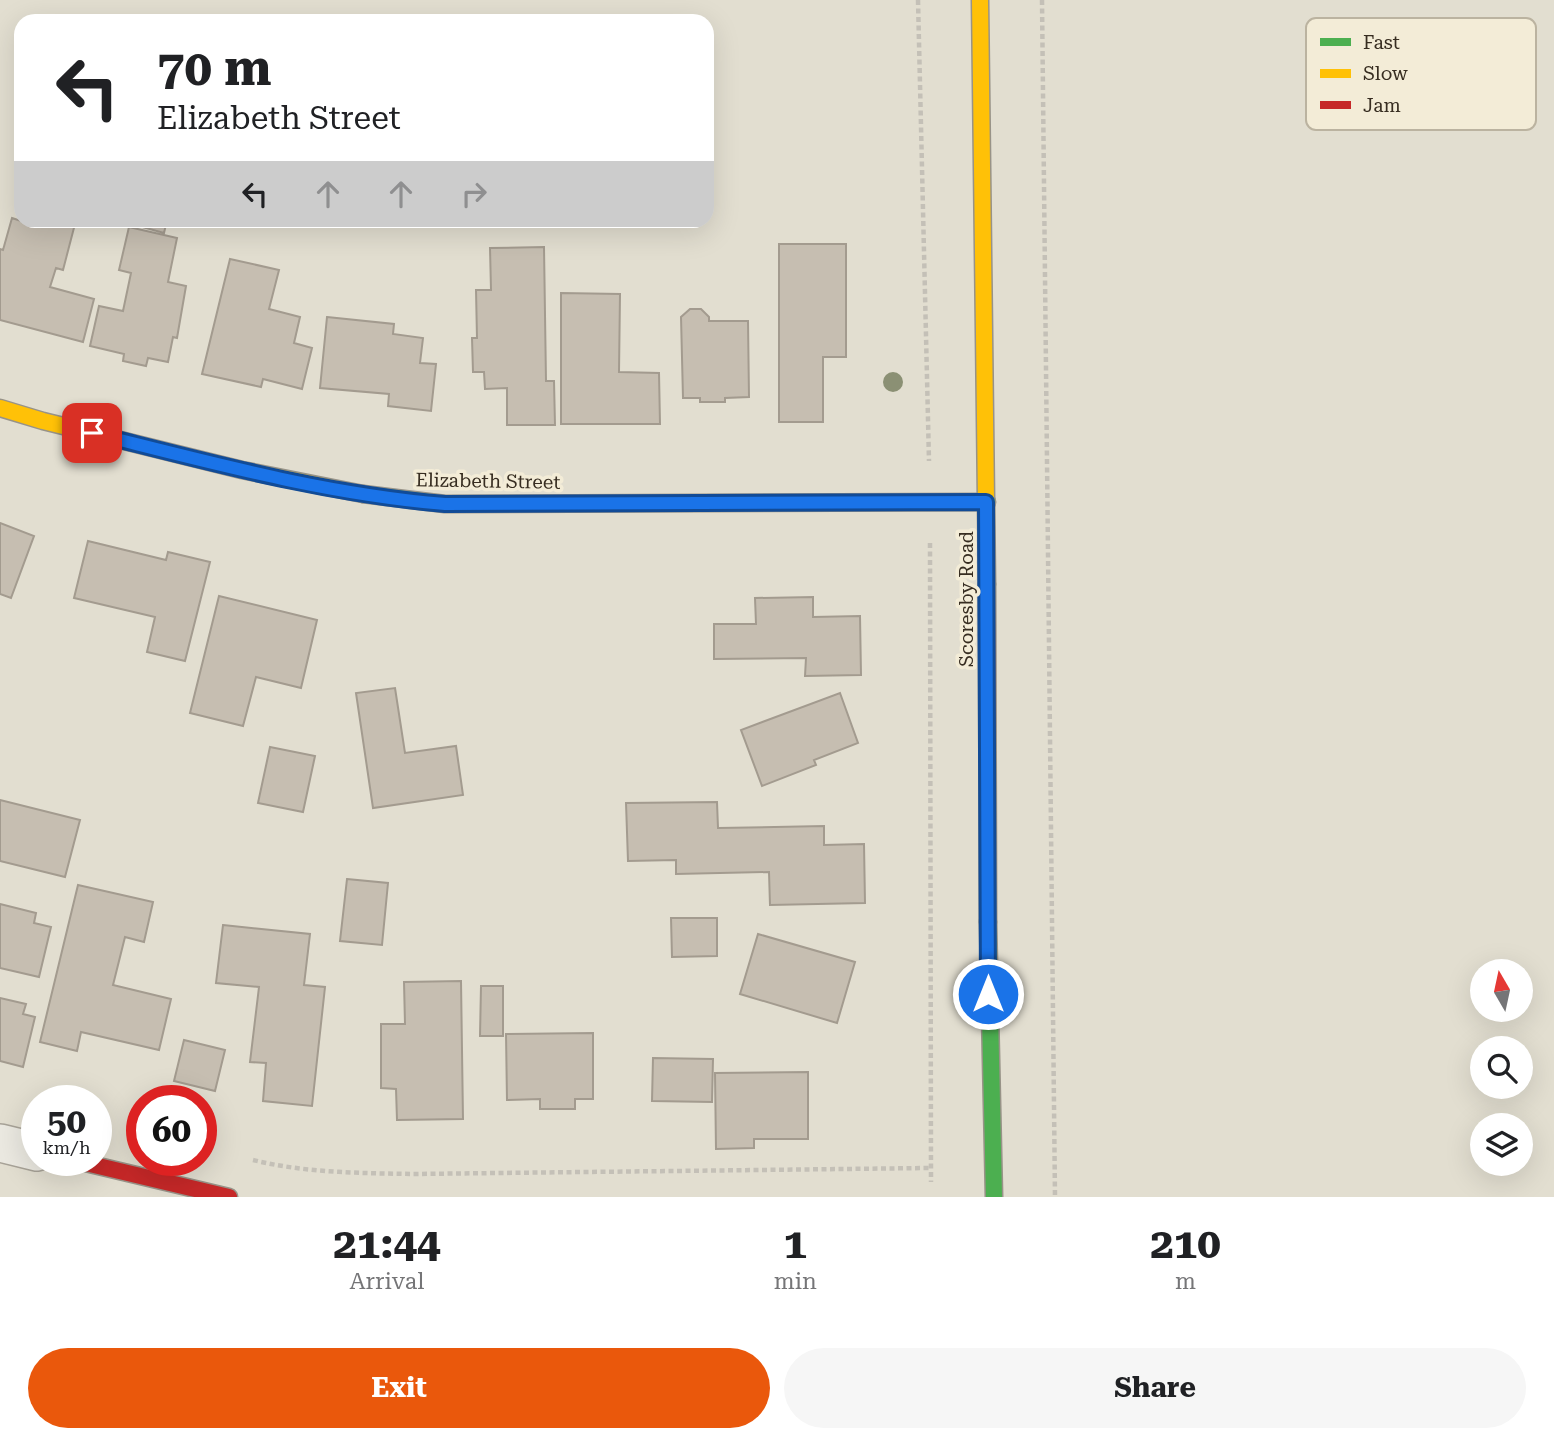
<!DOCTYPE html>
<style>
body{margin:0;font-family:"Roboto Serif",serif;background:#f6f6f6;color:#202124;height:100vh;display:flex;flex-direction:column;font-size:26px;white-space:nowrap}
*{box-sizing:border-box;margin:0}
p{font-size:23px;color:#757577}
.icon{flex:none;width:38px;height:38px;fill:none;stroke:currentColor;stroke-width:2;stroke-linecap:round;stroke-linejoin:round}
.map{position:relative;height:1197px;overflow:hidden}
.side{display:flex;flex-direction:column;background:#fff;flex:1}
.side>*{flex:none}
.hud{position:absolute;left:14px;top:14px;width:700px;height:214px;border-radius:21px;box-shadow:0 7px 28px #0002;background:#fff;color:#202124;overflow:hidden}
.needle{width:46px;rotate:351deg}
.tools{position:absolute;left:1470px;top:959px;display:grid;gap:14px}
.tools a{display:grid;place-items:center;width:63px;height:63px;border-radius:50%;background:#fff;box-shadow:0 7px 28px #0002;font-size:35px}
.speed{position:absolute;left:21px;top:1085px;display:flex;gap:14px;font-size:35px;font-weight:700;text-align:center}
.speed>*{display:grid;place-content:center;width:91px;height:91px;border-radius:50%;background:#fff;box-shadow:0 7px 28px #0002;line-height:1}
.speed small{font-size:18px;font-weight:400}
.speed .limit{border:10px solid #d22;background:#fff;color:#111}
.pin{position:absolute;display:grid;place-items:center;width:60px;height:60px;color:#fff;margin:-30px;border-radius:14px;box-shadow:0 4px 10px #0006}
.me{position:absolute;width:77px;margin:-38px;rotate:0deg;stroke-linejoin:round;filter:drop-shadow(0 0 5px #0008)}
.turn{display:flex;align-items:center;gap:24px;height:147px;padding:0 28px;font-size:32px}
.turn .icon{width:91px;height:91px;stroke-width:2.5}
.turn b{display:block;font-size:49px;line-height:60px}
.lanes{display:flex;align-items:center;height:66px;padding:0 28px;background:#0003;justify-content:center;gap:35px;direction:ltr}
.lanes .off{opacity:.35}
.eta{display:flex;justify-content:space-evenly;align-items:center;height:119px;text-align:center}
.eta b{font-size:42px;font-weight:700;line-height:49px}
.primary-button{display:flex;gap:14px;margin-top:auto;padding:14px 28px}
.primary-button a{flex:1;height:80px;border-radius:42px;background:#ea580c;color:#fff;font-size:28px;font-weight:700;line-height:80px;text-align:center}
.primary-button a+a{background:#f6f6f6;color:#202124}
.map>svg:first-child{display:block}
.building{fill:#c6beb1;stroke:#a39b8f;stroke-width:2}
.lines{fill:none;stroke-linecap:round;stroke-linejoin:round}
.street-casing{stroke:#a8a398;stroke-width:40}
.fast-casing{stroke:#989388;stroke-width:19}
.slow-casing{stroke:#989388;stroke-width:19}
.jam-casing{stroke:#989388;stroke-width:19}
.path{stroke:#c4c0b7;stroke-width:4.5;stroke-dasharray:5 3.5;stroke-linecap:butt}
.street{stroke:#ebe9e1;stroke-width:37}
.fast{stroke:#4caf50;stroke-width:16}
.slow{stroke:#ffc107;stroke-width:16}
.jam{stroke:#c62828;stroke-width:16}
.tree{fill:#8b9074}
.route-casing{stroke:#114b97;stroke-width:18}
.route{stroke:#1a73e8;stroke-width:12}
.labels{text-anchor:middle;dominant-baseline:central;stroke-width:7;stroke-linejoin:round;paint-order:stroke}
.street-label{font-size:19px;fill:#372d21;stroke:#f3ecd7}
.key{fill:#f3ecd7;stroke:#bbb3a0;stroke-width:2}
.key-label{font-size:19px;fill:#372d21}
</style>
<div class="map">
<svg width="1554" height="1197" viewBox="0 0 1554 1197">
<rect width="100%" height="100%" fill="#e2ded0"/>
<path class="building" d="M12,218L24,222L76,220L63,270L56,268L50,287L94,299L83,342L0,320V249L3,250Z
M117,220H167L164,233Z
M129,227L177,238L168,282L186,286L177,338L173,337L168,362L148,358L146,366L123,361L124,354L90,346L99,306L123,311L131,273L119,270Z
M779,244H846V357H823V422H779Z
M544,247L546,381H554L555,425H507V388L485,389L484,372H473L472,338H477L476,290H491L490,248Z
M230,259L279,270L269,309L300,317L294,343L312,348L302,389L263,379L261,387L202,374Z
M561,293L620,294L619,372L659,373L660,424H561Z
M690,309H701L709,317V321H748L749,397L725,398V402H700V398H683L681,317Z
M327,317L394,324L393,334L423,338L420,363L436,364L431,411L388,406L389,394L320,388Z
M0,523L34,536L11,598L0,594Z
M88,541L166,560L168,552L210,562L185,661L147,652L155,617L74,598Z
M219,596L317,620L301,688L256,677L243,726L190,713Z
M813,597V617L860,616L861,675L805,676L806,658L714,659V624H756L755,598Z
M395,688L405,753L456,746L463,795L373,808L356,693Z
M840,693L858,743L814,760L816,765L762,786L741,730Z
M270,747L315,756L303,812L258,803Z
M0,800L80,820L65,877L0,861Z
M717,802L718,828L824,826V845L864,844L865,903L770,905L769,872L676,874V860L628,861L626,803Z
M347,879L388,883L382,945L340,941Z
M78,885L153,902L144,942L125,937L113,985L171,999L159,1050L81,1032L77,1051L40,1042Z
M0,904L36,913L34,923L51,927L39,977L0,968Z
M671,918H717V956L672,957Z
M223,925L310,934L304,985L325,987L312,1106L263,1101L266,1063L250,1062L259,987L216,983Z
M758,934L855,962L837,1023L740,994Z
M461,981L463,1119L397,1120L396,1089L381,1088V1024H405L404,982Z
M481,986H503V1036H480Z
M0,998L26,1004L23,1014L35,1017L23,1067L0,1061Z
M593,1033V1099H575V1109H540V1099L507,1100L506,1034Z
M184,1040L225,1050L215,1091L174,1081Z
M653,1058L713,1059L712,1102L652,1101Z
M808,1072V1139H754V1148L716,1149L715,1073Z"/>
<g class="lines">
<defs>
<path id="street" d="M0,1143L37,1152"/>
<path id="fast" d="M363,494L445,504L987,502
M988,922L994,1197"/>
<path id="slow" d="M980,0L987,584
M0,408L43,421L242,470L363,494"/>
<path id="jam" d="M987,584L988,922
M73,1160L229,1197"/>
</defs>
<use href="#street" class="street-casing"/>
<use href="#fast" class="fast-casing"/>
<use href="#slow" class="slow-casing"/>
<use href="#jam" class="jam-casing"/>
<path class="path" d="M918,0L929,461
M1042,0L1055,1197
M930,543L931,1182
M253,1160C305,1173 360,1173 413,1174L930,1168"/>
<use href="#street" class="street"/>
<use href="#fast" class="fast"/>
<use href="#slow" class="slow"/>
<use href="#jam" class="jam"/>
</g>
<circle class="tree" cx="893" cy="382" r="10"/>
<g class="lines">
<defs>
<path id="route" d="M92,433C209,462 324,494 445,504L986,502L988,994"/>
</defs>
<use href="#route" class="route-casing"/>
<use href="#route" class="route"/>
</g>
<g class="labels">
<g class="street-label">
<text transform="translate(488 481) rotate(1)">Elizabeth Street</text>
<text transform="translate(966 599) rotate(-90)">Scoresby Road</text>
</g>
</g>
<rect x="1306" y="18" width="230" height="112" rx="10" class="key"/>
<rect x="1320" y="38" width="31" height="8" fill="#4caf50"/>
<rect x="1320" y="69" width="31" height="9" fill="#ffc107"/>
<rect x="1320" y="101" width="31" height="8" fill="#c62828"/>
<g class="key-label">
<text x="1363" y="49">Fast</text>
<text x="1363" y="80">Slow</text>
<text x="1363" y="112">Jam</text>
</g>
</svg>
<div class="tools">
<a><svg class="needle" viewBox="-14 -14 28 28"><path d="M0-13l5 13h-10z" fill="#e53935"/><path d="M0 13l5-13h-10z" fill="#757577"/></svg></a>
<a><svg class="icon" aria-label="search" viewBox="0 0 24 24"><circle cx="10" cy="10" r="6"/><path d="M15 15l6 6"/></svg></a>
<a><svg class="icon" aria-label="layers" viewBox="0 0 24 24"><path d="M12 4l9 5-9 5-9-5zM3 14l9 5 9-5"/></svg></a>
</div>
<div class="speed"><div>50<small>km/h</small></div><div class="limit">60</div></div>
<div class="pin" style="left:92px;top:433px;background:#d93025"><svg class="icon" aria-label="arrive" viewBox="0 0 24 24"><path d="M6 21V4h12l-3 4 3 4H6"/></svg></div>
<svg class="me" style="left:988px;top:994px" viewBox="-20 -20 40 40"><circle r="17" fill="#1a73e8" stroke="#fff" stroke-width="3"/><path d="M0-11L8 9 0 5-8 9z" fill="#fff"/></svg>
<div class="hud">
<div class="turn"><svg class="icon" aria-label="left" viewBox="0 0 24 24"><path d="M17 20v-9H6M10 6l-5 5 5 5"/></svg><div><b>70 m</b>Elizabeth Street</div></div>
<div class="lanes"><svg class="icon" aria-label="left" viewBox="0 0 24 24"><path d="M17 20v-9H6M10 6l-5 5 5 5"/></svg><svg class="icon off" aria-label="ahead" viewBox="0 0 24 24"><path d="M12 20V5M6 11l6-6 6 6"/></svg><svg class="icon off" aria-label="ahead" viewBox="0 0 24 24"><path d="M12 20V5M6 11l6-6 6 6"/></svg><svg class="icon off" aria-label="right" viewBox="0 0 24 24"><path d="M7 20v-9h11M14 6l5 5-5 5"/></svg></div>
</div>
</div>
<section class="side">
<div class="eta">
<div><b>21:44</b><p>Arrival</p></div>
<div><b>1</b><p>min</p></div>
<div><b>210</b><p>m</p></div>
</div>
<div class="primary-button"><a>Exit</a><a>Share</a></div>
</section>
